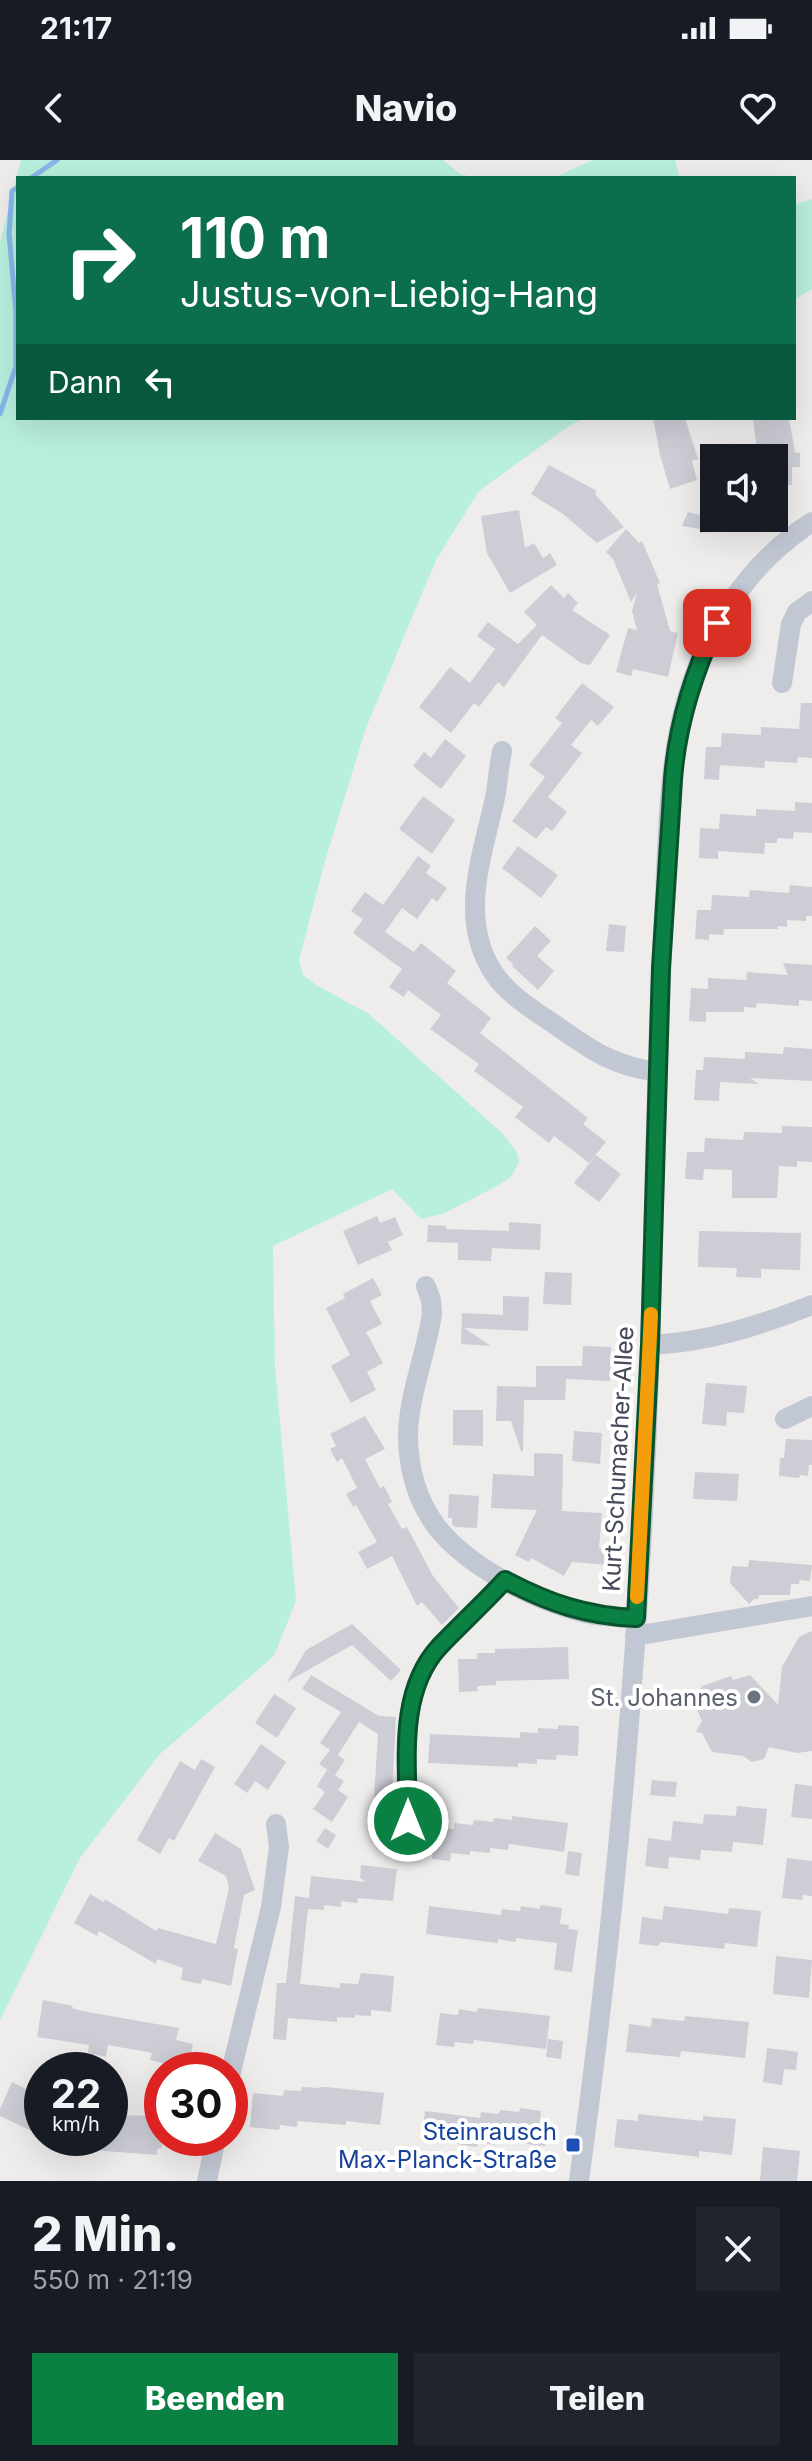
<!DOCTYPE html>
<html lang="de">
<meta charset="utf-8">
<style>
body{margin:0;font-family:Inter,sans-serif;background:#20242c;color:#f1f3f6;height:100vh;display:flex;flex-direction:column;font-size:30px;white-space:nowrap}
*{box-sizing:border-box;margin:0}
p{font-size:26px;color:#9ea1a6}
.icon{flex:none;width:44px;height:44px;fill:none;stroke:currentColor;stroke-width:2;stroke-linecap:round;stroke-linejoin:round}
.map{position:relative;height:2021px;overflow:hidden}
.panel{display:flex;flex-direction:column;background:#171b24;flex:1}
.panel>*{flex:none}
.hud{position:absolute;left:16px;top:16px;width:780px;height:244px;border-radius:0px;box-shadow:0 8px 32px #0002;background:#0b6e4f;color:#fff;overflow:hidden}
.buttons{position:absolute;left:700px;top:284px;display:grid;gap:16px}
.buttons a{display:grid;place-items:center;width:88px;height:88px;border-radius:0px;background:#171b24;box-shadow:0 8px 32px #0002;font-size:40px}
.speed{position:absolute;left:24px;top:1892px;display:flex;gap:16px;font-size:40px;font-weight:700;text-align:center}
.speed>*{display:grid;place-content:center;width:104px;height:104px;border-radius:50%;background:#171b24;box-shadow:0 8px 32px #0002;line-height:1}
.speed small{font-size:20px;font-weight:400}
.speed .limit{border:12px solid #d22;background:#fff;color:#111}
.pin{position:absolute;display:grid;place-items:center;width:68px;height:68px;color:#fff;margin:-34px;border-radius:16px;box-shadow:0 4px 12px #0006}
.me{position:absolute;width:88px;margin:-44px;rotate:0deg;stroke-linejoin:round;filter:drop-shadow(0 0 6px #0008)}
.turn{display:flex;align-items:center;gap:28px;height:168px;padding:0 32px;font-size:36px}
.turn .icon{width:104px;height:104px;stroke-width:2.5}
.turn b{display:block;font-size:56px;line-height:68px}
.then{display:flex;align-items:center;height:76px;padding:0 32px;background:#0003;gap:16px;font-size:30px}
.round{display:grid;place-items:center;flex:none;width:84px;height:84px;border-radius:0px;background:#20242c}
.overview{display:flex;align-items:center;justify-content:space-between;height:136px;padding:0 32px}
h1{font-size:48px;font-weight:800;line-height:60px}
.action{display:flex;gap:16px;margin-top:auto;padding:16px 32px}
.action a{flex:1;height:92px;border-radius:0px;background:#0b8043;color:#fff;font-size:32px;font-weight:800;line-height:92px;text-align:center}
.action a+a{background:#20242c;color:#f1f3f6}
.status{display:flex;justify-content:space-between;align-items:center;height:56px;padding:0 40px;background:#171b24;direction:ltr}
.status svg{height:22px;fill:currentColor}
header{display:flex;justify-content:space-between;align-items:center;height:104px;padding:0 32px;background:#171b24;font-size:36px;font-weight:800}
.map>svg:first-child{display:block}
.green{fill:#b9efde}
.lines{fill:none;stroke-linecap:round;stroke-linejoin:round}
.stream{stroke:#85b8ec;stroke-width:5}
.building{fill:#cccdd5}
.street{stroke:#c2c7d4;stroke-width:20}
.route-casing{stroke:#07532c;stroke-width:20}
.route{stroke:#0b8043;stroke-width:14}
.slow{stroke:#f59e0b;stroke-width:14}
.worship-dot{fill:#6b7280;stroke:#fff;stroke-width:3}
.transit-dot{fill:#1a4fb4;stroke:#fff;stroke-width:3}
.labels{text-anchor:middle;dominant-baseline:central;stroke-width:8;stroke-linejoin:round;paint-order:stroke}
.street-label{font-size:24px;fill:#454a5a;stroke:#fff}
.worship-label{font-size:24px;fill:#5b616d;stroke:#fff;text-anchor:end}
.transit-label{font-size:24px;fill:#164399;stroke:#fff;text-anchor:end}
</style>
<div class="status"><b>21:17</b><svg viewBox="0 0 49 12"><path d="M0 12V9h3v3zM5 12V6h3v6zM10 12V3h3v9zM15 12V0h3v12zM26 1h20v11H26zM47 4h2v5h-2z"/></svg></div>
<header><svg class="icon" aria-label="back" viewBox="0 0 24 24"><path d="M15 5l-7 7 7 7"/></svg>Navio<svg class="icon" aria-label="heart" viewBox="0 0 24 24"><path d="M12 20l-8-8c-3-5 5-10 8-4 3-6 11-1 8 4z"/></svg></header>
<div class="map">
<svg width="812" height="2021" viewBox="0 0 812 2021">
<rect width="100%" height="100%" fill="#efedec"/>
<path class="green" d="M21,0H443L460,14L478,18H18V258H584L569,266L479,331L436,400L366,568L325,701L299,800L303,815L318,826L369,854L502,973L517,992L519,1002L511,1017L497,1026L443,1054L421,1059L392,1029L273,1086L275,1206L296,1441L274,1496L160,1594L80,1698L0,1860V82Z
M593,0H675L680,18H553Z
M812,39V129L794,140V45Z"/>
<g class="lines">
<path class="stream" d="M31,18L57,0
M0,254L16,206V152L9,74L12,31L18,27"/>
</g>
<path class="building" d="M653,258H685L698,299L692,301L697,320L670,329L660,295Z
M753,258H789L795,292L800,293V307H792V325H774V298H758Z
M549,305L597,331L595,334L624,367L597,383L563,354L531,334Z
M519,350L525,388L534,383L543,398L550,393L557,405L510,433L487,393L481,356Z
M688,352L703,356L714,355V358H752L753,367L700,373V369L682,366Z
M626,369L639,383L642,381L660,423L657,424L670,471L678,473L668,517L633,509L631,516L616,512L628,468L637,470L632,451L637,433L631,442L613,399L606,392Z
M551,425L564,438L568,433L578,443L572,450L610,475L590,505L581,503L542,475L504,527L498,522L479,547L474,543L451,573L419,547L450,507L470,523L495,489L477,476L488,462L518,484L537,465L524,452Z
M582,523L614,547L598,566L591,560L571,585L582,593L548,637L567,652L552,671L546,667L536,679L512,661L545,617L529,605L562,563L555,558Z
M801,543H812V598L798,597L797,603L765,601L764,608L720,605L719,620L704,619L706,587H721L722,573L761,575V567L799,569Z
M445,579L466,596L441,629L413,606L424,592L431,598Z
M423,636L455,660L432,694L399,669Z
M795,642L812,643V673L794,672L793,679L777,678V683H765L764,694L718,691V699L699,698L700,668L719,669L720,654L756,656V649L795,651Z
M518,686L558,715L541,738L502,708Z
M418,696L431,706L426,713L447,728L437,742L432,738L417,759L402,748L385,772L414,792L421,783L456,811L447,823L491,858L480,873L588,958L583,964L606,982L589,1003L554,976L549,983L515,957L523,947L474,911L479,904L430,869L441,855L408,830L404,837L389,827L402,809L353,773L363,759L351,751L365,732L383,745Z
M790,725L812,727V756H806V761L787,760V767L777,766L778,769H724L723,775L709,774V780L695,779L697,750H711L712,735L749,737L750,730L789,733Z
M609,764L626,766L624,792L606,791Z
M535,766L551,781L537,796L554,811L538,830L512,806L513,804L506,798Z
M783,803L812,805V841L799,840V846L757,843L756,848L744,847V852H706V862L689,861L691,828L708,829V818L746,820L747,812L788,815Z
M784,887L812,889V921L750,918L759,924L720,922L719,941L694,940L696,910H703L704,897L745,899V892L783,894Z
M782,966L812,967V1002L797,1001V1007L779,1006L777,1038H732V1010L704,1009L703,1020L685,1019L687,992H704L705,978L743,980L744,972L782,973Z
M596,995L621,1014L599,1042L574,1023Z
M377,1056L380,1063L395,1057L403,1075L388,1082L392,1090L358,1105L343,1071Z
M509,1062L541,1064L540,1090L492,1088L491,1101L458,1100V1083L427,1082L428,1065L446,1066V1069L509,1071Z
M699,1071L801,1073L800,1110L761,1109V1118L736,1117L737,1108L698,1107Z
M545,1112L572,1113L571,1145L543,1144Z
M373,1118L382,1135L370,1141L382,1164L366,1172L383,1203L367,1212L376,1230L351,1243L331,1206L350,1195L326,1148L345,1138L343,1134Z
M503,1136L529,1137L528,1171L464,1168L491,1186L461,1184L462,1153L503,1155Z
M583,1186L611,1187L610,1221L566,1219L565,1240H524L523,1291H521L511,1261H496L497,1226L536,1227V1206H582Z
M706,1223L747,1226L744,1253L727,1252L726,1266L702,1264Z
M453,1250H483V1286L453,1285Z
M365,1256L385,1289L365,1299L380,1328L384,1326L392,1342L388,1344L402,1369L407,1367L433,1416L459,1448L442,1465L422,1442L417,1446L392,1396L367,1409L358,1392L377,1382L356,1345L353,1347L346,1334L357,1328L342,1298L337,1302L330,1289L336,1286L330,1274Z
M574,1271L602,1273L600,1304L572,1301Z
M786,1279L812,1280V1305H809L808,1316L800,1315L799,1318L779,1316L780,1298H784Z
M534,1293L563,1294L562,1351L602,1353L599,1388L608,1389L607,1405L572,1402L564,1416L531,1398L529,1402L515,1395L537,1350L491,1348L493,1314L534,1316Z
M695,1312L739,1314L737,1341L693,1339Z
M449,1334L479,1336L477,1368L455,1367L452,1364V1358H448Z
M749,1400L812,1405L810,1421L800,1420L799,1424H791L790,1435H759L758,1439H754L749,1444L730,1423L732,1406L748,1407Z
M352,1464L401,1510L391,1521L352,1485L287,1522L306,1490Z
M812,1471V1591L797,1593L769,1587L764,1599L752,1602L743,1596L712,1592L702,1573L696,1572L702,1561L694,1543L702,1526L731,1516L733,1520L750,1515L778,1545L782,1507L799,1477Z
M568,1487L569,1519L496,1521V1525L477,1526L478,1531L459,1532L458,1499H477V1493H495V1489Z
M311,1515L379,1556L396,1557L390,1670L372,1669L378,1574L359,1562L338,1595L345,1600L335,1615L319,1604L330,1590L320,1583L341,1552L302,1529Z
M274,1534L296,1548L277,1578L255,1563Z
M558,1565L579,1566L578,1596L557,1595L556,1600L537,1599V1604L518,1603V1607L428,1603L430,1574L520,1578V1572L538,1573V1568L558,1569Z
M261,1584L286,1602L268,1630L255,1621L247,1633L234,1624Z
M201,1599L215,1607L174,1681L169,1678L160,1694L137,1680L180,1601L195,1610Z
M327,1610L344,1621L338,1630L348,1637L332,1662L313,1649L325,1632L317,1626Z
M652,1620L677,1622L675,1637L650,1635Z
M795,1624L812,1626V1659L791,1657Z
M737,1646L767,1649L763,1685L733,1682L732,1692L701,1690L700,1700L669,1697L668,1709L645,1706L648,1678L671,1681L673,1661L703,1664L704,1654L736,1656Z
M512,1656L568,1663L564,1692L509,1684L508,1690L490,1688V1693L470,1691V1695L451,1693L450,1701L432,1699L436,1667L454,1669V1663L473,1665L474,1660L493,1662L494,1658L512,1660Z
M325,1668L336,1675L328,1689L316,1681Z
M215,1673L241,1689L255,1730L244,1735L234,1788L238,1789L231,1826L202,1819L201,1824L181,1820L183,1808L157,1799L156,1804L99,1771L97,1776L74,1763L90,1734L104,1742L105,1739L156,1771L158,1768L216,1784L229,1728L226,1716L198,1701Z
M568,1691L582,1693L579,1716L565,1714Z
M787,1698L812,1701V1736L803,1735L802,1740L782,1738Z
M361,1705L397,1709L393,1741L358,1738L357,1743L341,1741V1747L324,1745V1750L308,1749L300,1824L340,1828V1823L358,1824L361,1813L394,1816L391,1852L371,1850V1856L355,1855V1858L337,1857V1862L288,1858L286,1880L273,1879L277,1823H286L295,1736L309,1738L311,1716L366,1722L360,1718Z
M540,1745L562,1748L560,1764L569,1765L568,1769L578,1770L572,1812L554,1810L557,1783L516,1778V1782L498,1779V1783L426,1774L429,1746L501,1755L502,1749L520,1751L521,1746L540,1749Z
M664,1746L728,1754L729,1748L761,1751L757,1787L725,1783L724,1789L660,1782L659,1786L639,1784L642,1757L662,1760Z
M776,1796L812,1800L809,1838L773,1834Z
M43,1840L73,1846L72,1848L82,1851L179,1868L176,1880L193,1884L187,1909L150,1900L152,1893L108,1885L106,1897L88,1893L89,1885L37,1877Z
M478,1848L550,1856L546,1889L474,1880L473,1884L455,1882L454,1887L436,1885L440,1853L458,1855L459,1849L477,1852Z
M685,1856L749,1862L745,1898L681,1891L680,1897L626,1892L629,1864L651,1867L652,1858L684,1861Z
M548,1879L563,1881L561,1899L546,1897Z
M767,1888L798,1892L796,1910L784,1909L782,1925L763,1922Z
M12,1922L42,1937V1976L0,1956V1949Z
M302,1927L320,1928V1927H326L384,1933L380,1965L346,1961V1965L298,1961L297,1967L280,1965L279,1970L250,1967L253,1933L283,1936L284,1930L301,1931Z
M520,1948L541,1951L539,1968L547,1969L545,1986L495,1981V1985L477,1982V1987L422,1979L425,1951L480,1958L481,1952L499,1954L500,1950L519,1952Z
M638,1954L703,1961V1956L736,1959L732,1995L699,1991V1997L614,1987L617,1959L638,1961Z
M110,1955L162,1956V1988L157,1989V1995L105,1991L79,1986L80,1978H110Z
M763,1987L800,1991L797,2021H760Z"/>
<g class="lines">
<path class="street" d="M782,523L791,464L797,452L812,441
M502,591C499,605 498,619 496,633C484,692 457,756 493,812C508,835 532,849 554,864C591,890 612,906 658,912
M426,1126L431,1140L432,1154C426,1194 409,1234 408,1274C408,1307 417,1340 436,1366C468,1407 532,1439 581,1452C599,1457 618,1457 636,1458
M650,1185C709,1182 758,1166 812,1145
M785,1259L812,1246
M635,1476L812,1446
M408,1661C408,1604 397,1533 439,1487C461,1464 484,1443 505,1420
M230,1916L271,1747L279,1687L276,1664
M207,2021L216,1978
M579,2021C617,1743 642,1463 650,1183C655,1039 656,896 664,753C668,688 667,620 682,557C701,477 743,407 812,362"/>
</g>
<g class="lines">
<defs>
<path id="route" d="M408,1661C408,1604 397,1533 439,1487C461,1464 484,1443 505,1420C549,1443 586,1456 636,1458L650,1185L661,808L673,620C677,564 693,514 717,463"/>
</defs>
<use href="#route" class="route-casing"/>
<use href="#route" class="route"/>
<path class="slow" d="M637,1437L651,1154"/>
</g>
<circle class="worship-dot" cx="754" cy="1537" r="8"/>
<rect class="transit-dot" x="565" y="1977" width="16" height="16" rx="4"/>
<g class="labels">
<g class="street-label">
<text transform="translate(618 1299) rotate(-87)">Kurt-Schumacher-Allee</text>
</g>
<g class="worship-label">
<text x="738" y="1537">St. Johannes</text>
</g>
<g class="transit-label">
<text x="557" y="1971">Steinrausch<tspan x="557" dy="28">Max-Planck-Straße</tspan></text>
</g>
</g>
</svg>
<div class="buttons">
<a><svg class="icon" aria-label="sound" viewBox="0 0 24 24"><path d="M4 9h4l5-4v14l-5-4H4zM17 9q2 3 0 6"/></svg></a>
</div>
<div class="speed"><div>22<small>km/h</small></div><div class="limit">30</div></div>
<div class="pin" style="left:717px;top:463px;background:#d93025"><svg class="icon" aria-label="arrive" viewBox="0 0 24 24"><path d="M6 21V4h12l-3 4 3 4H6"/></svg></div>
<svg class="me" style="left:408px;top:1661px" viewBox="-20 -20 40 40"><circle r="17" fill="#0b8043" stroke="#fff" stroke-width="3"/><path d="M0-11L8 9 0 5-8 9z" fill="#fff"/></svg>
<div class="hud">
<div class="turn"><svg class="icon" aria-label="right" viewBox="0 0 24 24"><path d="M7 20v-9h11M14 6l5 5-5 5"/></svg><div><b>110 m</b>Justus-von-Liebig-Hang</div></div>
<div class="then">Dann<svg class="icon" aria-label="left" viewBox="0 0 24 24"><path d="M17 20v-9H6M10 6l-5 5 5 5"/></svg></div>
</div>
</div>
<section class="panel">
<div class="overview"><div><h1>2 Min.</h1><p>550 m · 21:19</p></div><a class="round"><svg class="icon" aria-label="close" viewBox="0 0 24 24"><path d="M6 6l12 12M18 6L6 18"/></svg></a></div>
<div class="action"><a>Beenden</a><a>Teilen</a></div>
</section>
